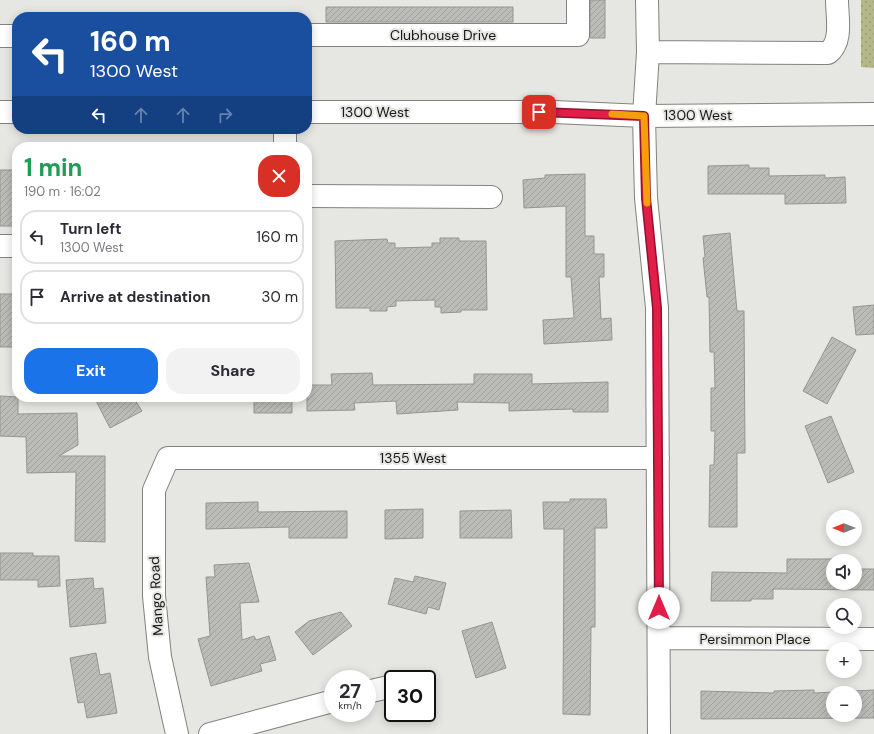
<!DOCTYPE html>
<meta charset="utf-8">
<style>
body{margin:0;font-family:"DM Sans",sans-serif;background:#f2f2f3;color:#2b2b33;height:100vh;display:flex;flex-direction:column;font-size:15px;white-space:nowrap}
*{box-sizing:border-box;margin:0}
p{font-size:13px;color:#7c7c81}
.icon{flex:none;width:22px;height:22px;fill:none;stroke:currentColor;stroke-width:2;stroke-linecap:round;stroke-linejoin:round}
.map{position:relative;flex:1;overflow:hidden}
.side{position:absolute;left:12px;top:142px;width:300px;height:260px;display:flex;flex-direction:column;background:#fff;border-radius:16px;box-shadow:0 2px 10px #0003}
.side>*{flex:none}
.top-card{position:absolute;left:12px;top:12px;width:300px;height:122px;border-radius:16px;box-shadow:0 2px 10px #0003;background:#1a4fa0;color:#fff;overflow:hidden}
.needle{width:26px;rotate:270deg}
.fabs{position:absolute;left:826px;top:510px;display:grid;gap:8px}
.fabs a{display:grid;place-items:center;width:36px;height:36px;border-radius:50%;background:#fff;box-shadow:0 2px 10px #0003;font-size:20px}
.speed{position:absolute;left:324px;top:670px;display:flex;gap:8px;font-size:20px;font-weight:700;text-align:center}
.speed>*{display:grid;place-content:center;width:52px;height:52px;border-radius:50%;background:#fff;box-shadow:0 2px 10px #0003;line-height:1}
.speed small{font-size:10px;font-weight:400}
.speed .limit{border:2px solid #111;border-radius:6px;background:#fff;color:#111}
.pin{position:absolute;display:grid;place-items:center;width:34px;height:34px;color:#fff;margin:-17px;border-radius:8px;box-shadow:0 2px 6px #0006}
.me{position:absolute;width:44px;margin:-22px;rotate:0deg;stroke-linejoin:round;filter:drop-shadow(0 0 3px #0008)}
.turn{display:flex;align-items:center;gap:14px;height:84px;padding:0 12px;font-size:18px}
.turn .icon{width:52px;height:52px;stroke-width:2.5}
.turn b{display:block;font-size:28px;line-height:34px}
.lanes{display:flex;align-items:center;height:38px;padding:0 12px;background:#0003;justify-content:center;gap:20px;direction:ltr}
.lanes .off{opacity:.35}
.round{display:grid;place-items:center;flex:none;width:42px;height:42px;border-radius:16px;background:#f2f2f3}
.headline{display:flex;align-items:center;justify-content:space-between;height:68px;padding:0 12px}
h1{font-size:24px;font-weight:700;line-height:30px;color:#1e9e55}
.button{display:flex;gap:8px;margin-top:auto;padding:8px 12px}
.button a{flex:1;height:46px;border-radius:16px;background:#1a73e8;color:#fff;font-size:16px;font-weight:700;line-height:46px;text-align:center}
.button a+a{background:#f2f2f3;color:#2b2b33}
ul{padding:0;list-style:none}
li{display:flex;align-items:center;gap:12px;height:54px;margin:0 8px 6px;padding:0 4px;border:2px solid #e1e1e2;border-radius:16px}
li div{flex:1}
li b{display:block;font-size:15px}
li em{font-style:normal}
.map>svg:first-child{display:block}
.grass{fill:url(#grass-dots)}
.building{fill:url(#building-hatch);stroke:#949590;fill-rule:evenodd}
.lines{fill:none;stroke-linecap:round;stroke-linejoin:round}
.minor-casing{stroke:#82827e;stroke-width:24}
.minor{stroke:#fff;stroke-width:22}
.route-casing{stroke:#92132f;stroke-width:10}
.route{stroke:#e11d48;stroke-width:7}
.slow{stroke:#f59e0b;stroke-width:7}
.labels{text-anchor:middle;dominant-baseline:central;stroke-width:4;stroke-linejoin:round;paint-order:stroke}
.street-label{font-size:14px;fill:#171716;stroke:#e6e7e2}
</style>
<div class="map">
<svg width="874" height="734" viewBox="0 0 874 734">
<defs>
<pattern id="grass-dots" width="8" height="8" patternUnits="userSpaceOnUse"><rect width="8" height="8" fill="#b4b889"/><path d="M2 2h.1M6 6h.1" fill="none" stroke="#9a9d76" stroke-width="1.8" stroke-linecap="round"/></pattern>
<pattern id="building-hatch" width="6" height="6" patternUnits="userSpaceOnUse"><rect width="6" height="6" fill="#bbbcb7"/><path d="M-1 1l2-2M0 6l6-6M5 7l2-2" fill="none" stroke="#a0a19d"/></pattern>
</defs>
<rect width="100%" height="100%" fill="#e6e7e2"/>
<path class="grass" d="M861,0H874V68L861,67Z"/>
<path class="building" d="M590,0H605V38H590Z
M326,7H513V22H326Z
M749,165V168H769V176L825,175V178L845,177L846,203L785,204V194H708V166Z
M0,170H17V226H0Z
M585,174V236H594V254H604V277H599L601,319L611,318L612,340L544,344L543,320L574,318L571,277H566V206L524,208L523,180L545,178V175Z
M730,233L737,311H744L745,453H737V527H709L710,465H714L715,431H711V388H715L714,352H710L709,297H707L703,258L705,257L703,236Z
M440,238H459V241H486L487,310H461V312L441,313V307H435V300L396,301V306L387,307V311H370V308H336L335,241L387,239L388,243H395V248L432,247V243H440Z
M0,294H17V347H0Z
M874,305V334L856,335L853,307Z
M832,337L856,350L827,404L803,391Z
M372,373L373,385L474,384V374H532V384L608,382V412H573V409L509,411V403L457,402L458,410L397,414L396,401L354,403L355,410L307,411V385H332L331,374Z
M0,396L18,397V414L77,413L78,445L59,456H105V542L75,541L76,472L27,473L26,437L0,436Z
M94,397H133L142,411L110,428Z
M254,397H292V413H254Z
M831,416L854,472L828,483L805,426Z
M570,499H606L607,528H595V627H591L590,715L563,714L564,529H544L543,502H570Z
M258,502V512L347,511V538H289V527L206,529V503Z
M423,509V538L385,539V510Z
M511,510L512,538H460V511Z
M0,553H33V556H59L60,586L38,587V580H0Z
M787,559H848V561H833V583H855V569H874V590L773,589V599H751V601H711L712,572L787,573Z
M249,563L259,602L240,603L242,640L254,636L256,640L269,636L276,660L260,664L262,671L211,686L198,639L210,636L206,577H215L214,565Z
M415,576L446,583L439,610L428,607L426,614L388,604L395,578L413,582Z
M93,578L94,589L103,588L106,623L70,627L66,580Z
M341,612L352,626L313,655L295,632L309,621Z
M492,622L506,668L476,678L462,631Z
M96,653L100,675L110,673L117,713L87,718L84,702L78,703L70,658Z
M814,690V693L874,690V718L701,719V691L774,693V691ZM833,693H855V715H833Z"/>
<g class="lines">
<defs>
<path id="minor" d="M647,0L648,52L644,116L645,159L646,198L657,308L659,734
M307,35H578V0
M0,36H17
M648,52L828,53C843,42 837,17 837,0
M0,112H17
M307,112H554L644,116L874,114
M285,129V147
M307,196L491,197
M0,246H17
M659,638L874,639
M367,692L393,686
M177,734L160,657L154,596V490L168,458H658
M210,734L333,701"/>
</defs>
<use href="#minor" class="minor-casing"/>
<use href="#minor" class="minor"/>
</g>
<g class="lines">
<defs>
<path id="route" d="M539,112L644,116L646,198L657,308L659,608"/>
</defs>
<use href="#route" class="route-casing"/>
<use href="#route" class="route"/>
<path class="slow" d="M612,114L644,116L647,203"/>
</g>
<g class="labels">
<g class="street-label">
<text x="443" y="35">Clubhouse Drive</text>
<text x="375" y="112">1300 West</text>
<text x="698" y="115">1300 West</text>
<text x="413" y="458">1355 West</text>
<text transform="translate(156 596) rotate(-93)">Mango Road</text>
<text x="755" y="639">Persimmon Place</text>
</g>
</g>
</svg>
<div class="fabs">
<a><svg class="needle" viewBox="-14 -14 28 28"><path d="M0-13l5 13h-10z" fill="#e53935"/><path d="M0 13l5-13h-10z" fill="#7c7c81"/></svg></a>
<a><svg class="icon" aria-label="sound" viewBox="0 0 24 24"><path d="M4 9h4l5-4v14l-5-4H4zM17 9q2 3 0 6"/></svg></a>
<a><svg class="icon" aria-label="search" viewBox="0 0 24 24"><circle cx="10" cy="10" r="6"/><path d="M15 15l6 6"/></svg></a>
<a>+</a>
<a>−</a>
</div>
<div class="speed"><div>27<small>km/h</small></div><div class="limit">30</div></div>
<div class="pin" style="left:539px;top:112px;background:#d93025"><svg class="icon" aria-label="arrive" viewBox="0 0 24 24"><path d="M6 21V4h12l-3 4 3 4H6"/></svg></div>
<svg class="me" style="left:659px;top:608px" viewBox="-20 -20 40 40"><circle r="19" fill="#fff"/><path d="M0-13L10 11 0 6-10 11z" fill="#e11d48"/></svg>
<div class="top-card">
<div class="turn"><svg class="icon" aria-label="left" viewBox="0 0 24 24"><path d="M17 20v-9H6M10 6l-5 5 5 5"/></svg><div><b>160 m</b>1300 West</div></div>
<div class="lanes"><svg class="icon" aria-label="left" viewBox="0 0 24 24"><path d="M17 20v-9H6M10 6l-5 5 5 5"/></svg><svg class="icon off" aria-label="ahead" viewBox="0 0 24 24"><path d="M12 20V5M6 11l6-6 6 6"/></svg><svg class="icon off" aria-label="ahead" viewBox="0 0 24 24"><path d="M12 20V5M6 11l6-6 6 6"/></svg><svg class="icon off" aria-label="right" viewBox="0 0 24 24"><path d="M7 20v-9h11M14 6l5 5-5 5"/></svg></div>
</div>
<section class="side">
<div class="headline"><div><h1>1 min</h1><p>190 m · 16:02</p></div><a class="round" style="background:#d93025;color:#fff"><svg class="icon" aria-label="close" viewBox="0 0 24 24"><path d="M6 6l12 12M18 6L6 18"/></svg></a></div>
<ul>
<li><svg class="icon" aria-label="left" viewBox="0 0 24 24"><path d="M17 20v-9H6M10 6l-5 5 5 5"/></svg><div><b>Turn left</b><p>1300 West</p></div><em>160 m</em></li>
<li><svg class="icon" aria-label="arrive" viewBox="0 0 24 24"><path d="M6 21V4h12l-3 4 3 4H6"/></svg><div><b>Arrive at destination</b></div><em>30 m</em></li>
</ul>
<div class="button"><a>Exit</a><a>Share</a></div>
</section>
</div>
